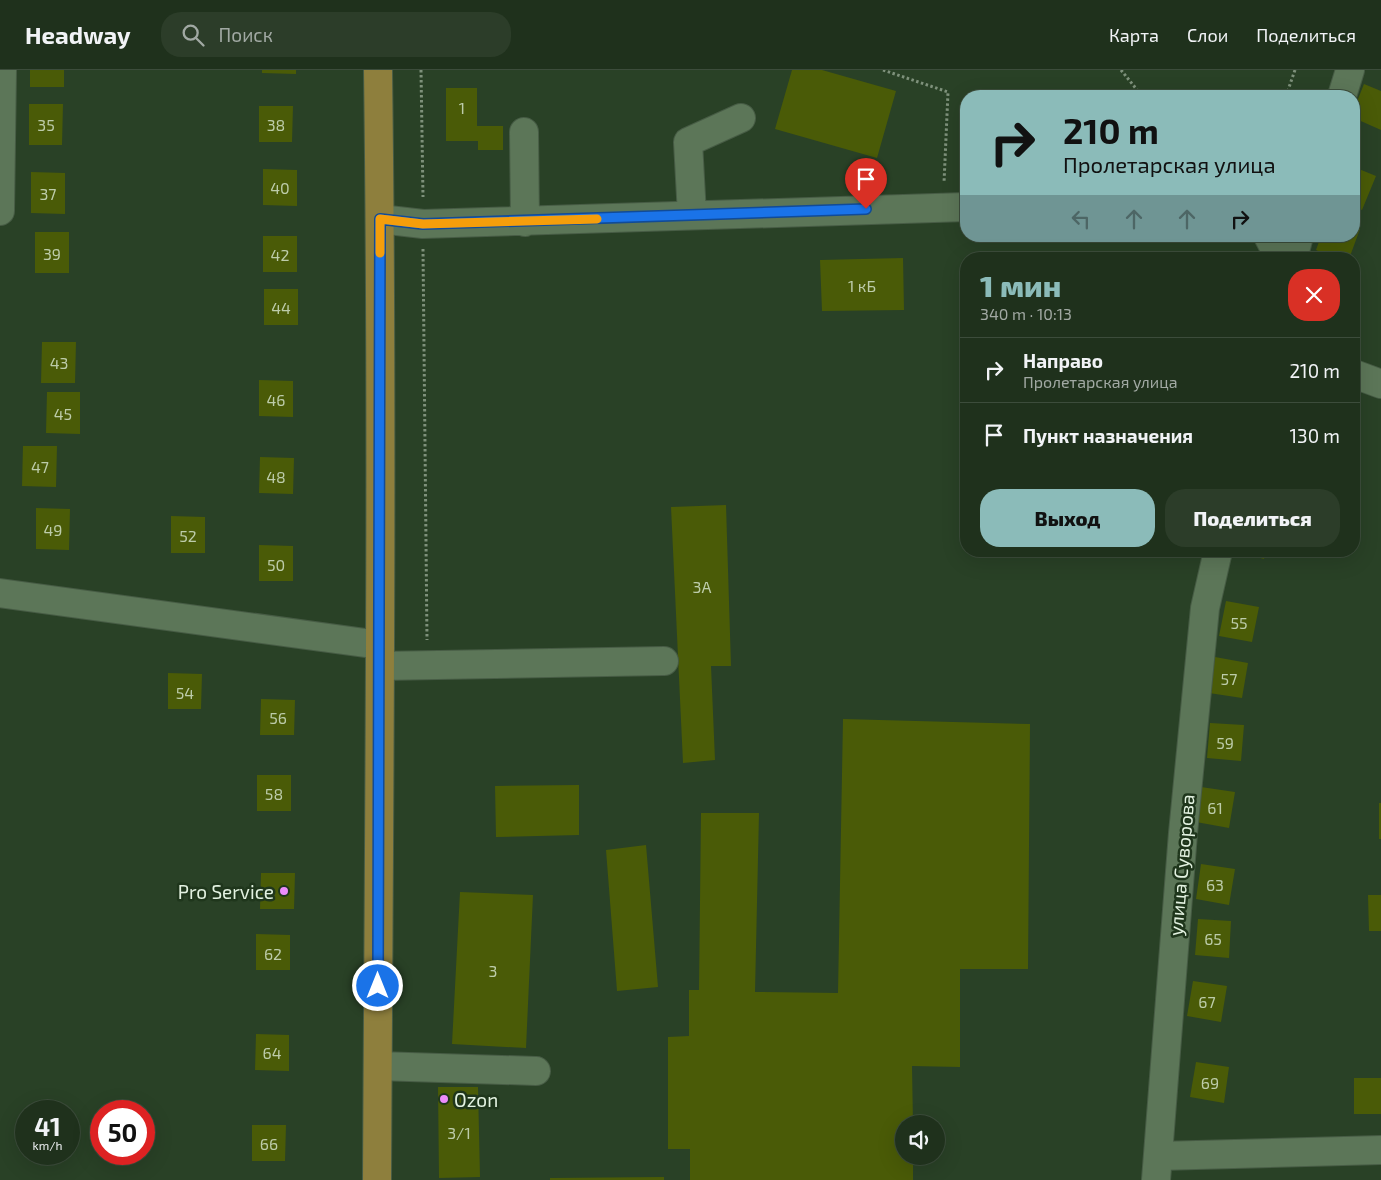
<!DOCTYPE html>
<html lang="ru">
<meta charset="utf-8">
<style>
body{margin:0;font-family:"Exo 2",sans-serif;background:#2c3d29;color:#f1f3f6;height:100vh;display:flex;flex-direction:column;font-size:19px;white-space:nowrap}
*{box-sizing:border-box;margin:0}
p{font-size:16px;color:#a1a9a3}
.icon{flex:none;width:28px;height:28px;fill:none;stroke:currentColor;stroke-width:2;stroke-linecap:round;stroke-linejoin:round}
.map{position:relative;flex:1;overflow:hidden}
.panel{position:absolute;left:960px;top:182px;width:400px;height:305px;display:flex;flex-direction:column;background:#1f311c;border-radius:20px;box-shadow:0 5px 20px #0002,0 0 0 1px #3c4c3b}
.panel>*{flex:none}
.hud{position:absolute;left:960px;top:20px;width:400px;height:152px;border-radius:20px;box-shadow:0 5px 20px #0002,0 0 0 1px #3c4c3b;background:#8bbbb9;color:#111;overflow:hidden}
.fabs{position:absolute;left:895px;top:1045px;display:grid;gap:10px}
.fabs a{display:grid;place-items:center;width:50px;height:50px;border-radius:50%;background:#1f311c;box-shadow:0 5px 20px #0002,0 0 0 1px #3c4c3b;font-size:25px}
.speed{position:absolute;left:15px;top:1030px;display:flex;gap:10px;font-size:25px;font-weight:700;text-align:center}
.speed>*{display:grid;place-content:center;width:65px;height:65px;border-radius:50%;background:#1f311c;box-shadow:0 5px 20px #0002,0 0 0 1px #3c4c3b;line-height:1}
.speed small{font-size:12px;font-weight:400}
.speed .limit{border:8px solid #d22;background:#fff;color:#111}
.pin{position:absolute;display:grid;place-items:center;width:42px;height:42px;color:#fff;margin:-51px -21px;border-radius:50% 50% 50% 0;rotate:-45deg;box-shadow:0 0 5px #0007}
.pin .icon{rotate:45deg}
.me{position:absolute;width:55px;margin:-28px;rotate:0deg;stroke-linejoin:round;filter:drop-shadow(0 0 4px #0008)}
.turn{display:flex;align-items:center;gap:18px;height:105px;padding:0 20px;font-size:22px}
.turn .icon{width:65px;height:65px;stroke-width:2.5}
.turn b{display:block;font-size:35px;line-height:42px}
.lanes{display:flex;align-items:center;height:48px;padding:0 20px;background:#0003;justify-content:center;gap:25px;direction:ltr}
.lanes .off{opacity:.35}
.round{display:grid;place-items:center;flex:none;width:52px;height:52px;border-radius:20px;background:#2c3d29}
.headline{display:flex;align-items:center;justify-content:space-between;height:85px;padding:0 20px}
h1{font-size:30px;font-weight:800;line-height:38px;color:#8bbbb9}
.cta{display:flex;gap:10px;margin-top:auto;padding:10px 20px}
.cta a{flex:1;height:58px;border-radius:20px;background:#8bbbb9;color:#111;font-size:20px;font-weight:800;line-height:58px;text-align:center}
.cta a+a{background:#2c3d29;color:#f1f3f6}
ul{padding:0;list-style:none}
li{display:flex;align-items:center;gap:15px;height:65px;padding:0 20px;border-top:1px solid #3c4c3b}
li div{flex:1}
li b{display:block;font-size:19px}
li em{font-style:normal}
header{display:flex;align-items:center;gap:30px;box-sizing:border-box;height:70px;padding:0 25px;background:#1f311c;border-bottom:1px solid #3c4c3b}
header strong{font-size:24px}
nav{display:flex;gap:28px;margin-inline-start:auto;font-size:18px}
.search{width:350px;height:45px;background:#2c3d29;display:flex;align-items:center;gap:12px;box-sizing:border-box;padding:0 18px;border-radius:20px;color:#a1a9a3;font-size:19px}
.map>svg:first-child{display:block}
.building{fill:#4a5b07}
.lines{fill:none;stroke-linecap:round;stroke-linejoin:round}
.minor-casing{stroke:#475c45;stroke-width:30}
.major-casing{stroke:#475c45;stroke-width:30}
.path{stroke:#7e917b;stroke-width:3;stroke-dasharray:2.5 2.5;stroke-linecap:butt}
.minor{stroke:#5c7658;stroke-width:28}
.major{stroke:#8e7f3d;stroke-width:28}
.route-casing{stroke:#114b97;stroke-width:12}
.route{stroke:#1a73e8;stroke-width:9}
.slow{stroke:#f59e0b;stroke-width:9}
.poi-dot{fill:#ec8cfb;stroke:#1f361c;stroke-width:2}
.labels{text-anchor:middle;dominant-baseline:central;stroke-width:5;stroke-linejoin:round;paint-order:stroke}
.number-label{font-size:16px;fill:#bdccaa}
.street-label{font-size:19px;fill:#e3f2e1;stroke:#1f361c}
.poi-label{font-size:19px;fill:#e3f2e1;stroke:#1f361c;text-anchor:end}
</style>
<header>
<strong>Headway</strong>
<div class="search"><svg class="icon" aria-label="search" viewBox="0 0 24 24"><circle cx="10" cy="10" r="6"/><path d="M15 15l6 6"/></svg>Поиск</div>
<nav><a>Карта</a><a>Слои</a><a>Поделиться</a></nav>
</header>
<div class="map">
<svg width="1381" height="1110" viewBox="0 0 1381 1110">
<rect width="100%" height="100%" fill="#294126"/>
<path class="building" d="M30,0H64V17H30Z
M262,0H296V4L262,3Z
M792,0H822L896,21L877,88L775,59Z
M1364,14L1381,21V60L1354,48V39Z
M446,18H477V56H503V80H478V71H446Z
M29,34H63L62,75H29Z
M259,36H293L292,72H259Z
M1354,97L1376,106L1362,140L1354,136Z
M263,99L297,100V136L263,135Z
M31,102L65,103V144L31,143Z
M1354,157L1360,159L1349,189H1336L1316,180L1321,166H1354Z
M35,162H69V203H35Z
M263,166H297V202H263Z
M903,188L904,240L822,241L820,190Z
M264,219H298V255H264Z
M42,272H76L75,313H41Z
M259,310L293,311V347L259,346Z
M47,322H80V364L46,363Z
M23,376H57L56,417L22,416Z
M260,387L294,388L293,424L259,423Z
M726,435L731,596H711L715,690L683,693L671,437Z
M36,438L70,439L69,480L36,479Z
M171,446L205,447V483H171Z
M259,475L293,476V511H259Z
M1236,481H1266L1264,489Z
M1226,531L1259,537L1252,572L1219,566Z
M1215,587L1248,593L1242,628L1209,623Z
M168,603L202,604L201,639H168Z
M261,629L295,630L294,665H260Z
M843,649L1030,654L1028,899H960V997L912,996L913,1054H904V1086H913V1110H690V1079H668V967L689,966V920H699L701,743H759L755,922L838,923Z
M1210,653L1244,655L1241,691L1207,688Z
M257,705H291V741H257Z
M579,715V765L496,767L495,716Z
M1201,717L1235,722L1229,758L1196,752Z
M1379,733H1381V769H1379Z
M646,775L658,917L617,921L606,780Z
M1201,794L1235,799L1229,835L1196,829Z
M261,803H295L294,839H260Z
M460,822L533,825L526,978L452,974Z
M1368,825H1381V861H1369Z
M1198,849L1231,851L1229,888L1195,885Z
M256,864L290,865V900H256Z
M1193,911L1227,916L1221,952L1187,946Z
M256,964L289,965V1001L255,1000Z
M1196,992L1229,997L1224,1033L1190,1027Z
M1354,1008H1381V1044H1354Z
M438,1017H478L480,1107L439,1108Z
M252,1055H286L285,1091H252Z
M664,1107V1110H550V1108Z"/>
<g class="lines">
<defs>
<path id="minor" d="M1342,26L1350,0
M524,62L525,152
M0,141L2,0
M692,145L688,72L741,48
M380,149L423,154L966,137
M1268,166L1280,189
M1293,189L1299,166
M1354,304L1381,314
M0,523L380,575
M380,596L664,591
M378,996L536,1001
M1159,1086L1381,1080
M1156,1110L1183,763L1205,538L1218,481"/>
<path id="major" d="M377,1110C379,740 383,370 378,0"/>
</defs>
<use href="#minor" class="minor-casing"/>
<use href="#major" class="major-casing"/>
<path class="path" d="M421,0L423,127
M883,0L948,22L944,113
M1121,0L1142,26
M1286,26L1295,0
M423,179L427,570"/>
<use href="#minor" class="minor"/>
<use href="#major" class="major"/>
</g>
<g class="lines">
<defs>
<path id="route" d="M378,916L380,149L423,154L866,139"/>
</defs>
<use href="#route" class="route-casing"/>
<use href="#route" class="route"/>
<path class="slow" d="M380,183V149L423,154L597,149"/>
</g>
<g class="poi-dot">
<circle cx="284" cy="821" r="5"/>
<circle cx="444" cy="1029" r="5"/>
</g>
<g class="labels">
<g class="number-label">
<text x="462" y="37">1</text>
<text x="46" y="54">35</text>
<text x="276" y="54">38</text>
<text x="280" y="117">40</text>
<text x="48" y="123">37</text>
<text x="52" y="183">39</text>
<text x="280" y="184">42</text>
<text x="862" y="215">1 кБ</text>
<text x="281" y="237">44</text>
<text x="59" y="292">43</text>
<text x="276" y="329">46</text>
<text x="63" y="343">45</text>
<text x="40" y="396">47</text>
<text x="276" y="406">48</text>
<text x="53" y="459">49</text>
<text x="188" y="465">52</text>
<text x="276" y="494">50</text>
<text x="702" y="516">3А</text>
<text x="1239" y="552">55</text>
<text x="1229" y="608">57</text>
<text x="185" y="622">54</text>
<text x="278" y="647">56</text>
<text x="1225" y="672">59</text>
<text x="274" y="723">58</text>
<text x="1215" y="737">61</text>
<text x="1215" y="814">63</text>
<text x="1213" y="868">65</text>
<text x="273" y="883">62</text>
<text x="493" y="900">3</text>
<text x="1207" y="931">67</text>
<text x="272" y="982">64</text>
<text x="1210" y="1012">69</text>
<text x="459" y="1062">3/1</text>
<text x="269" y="1073">66</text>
</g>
<g class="street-label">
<text transform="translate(1181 795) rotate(-85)">улица Суворова</text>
</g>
<g class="poi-label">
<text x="274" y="821">Pro Service</text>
<text x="454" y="1029" text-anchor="start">Ozon</text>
</g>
</g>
</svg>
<div class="fabs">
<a><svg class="icon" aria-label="sound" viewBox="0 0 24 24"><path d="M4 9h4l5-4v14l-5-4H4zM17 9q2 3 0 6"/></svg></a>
</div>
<div class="speed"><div>41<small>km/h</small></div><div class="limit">50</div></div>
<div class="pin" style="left:866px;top:139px;background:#d93025"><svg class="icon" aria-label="arrive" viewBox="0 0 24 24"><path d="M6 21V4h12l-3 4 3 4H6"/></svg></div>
<svg class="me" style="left:378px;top:916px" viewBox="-20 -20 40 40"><circle r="17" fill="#1a73e8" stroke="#fff" stroke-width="3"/><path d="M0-11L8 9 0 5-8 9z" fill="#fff"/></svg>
<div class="hud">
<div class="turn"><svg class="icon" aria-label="right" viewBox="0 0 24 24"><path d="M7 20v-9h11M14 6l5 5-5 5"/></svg><div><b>210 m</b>Пролетарская улица</div></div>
<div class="lanes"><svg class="icon off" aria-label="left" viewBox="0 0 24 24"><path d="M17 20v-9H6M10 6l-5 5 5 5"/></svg><svg class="icon off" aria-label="ahead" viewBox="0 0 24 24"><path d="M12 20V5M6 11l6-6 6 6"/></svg><svg class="icon off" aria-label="ahead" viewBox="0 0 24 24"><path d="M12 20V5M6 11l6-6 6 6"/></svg><svg class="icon" aria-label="right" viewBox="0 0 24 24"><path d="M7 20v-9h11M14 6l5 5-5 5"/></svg></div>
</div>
<section class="panel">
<div class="headline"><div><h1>1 мин</h1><p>340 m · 10:13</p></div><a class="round" style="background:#d93025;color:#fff"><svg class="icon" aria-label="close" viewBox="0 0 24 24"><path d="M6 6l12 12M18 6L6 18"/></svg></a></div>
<ul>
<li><svg class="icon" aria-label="right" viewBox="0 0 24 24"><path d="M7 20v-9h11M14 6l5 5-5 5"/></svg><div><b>Направо</b><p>Пролетарская улица</p></div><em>210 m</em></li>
<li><svg class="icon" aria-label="arrive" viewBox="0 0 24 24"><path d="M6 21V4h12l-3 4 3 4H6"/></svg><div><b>Пункт назначения</b></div><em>130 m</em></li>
</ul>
<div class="cta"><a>Выход</a><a>Поделиться</a></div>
</section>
</div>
